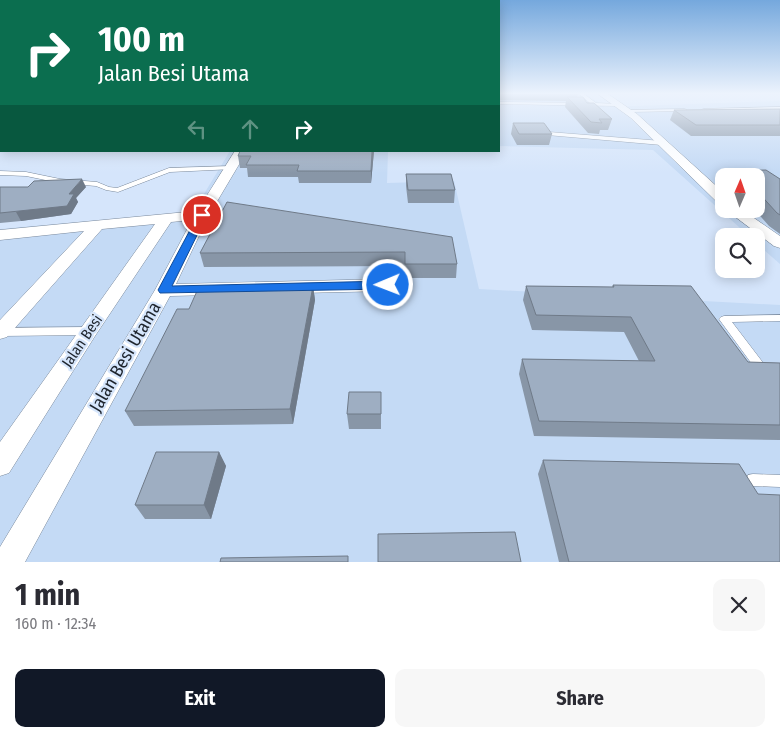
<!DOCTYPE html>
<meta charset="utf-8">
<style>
body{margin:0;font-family:"Fira Sans Condensed",sans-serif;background:#f7f7f7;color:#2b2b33;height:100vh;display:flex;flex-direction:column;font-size:19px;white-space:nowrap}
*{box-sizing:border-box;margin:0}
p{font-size:16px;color:#7c7c81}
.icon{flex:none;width:28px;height:28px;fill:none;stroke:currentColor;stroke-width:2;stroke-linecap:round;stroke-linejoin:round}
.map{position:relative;height:562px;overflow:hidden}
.sheet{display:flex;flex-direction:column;background:#fff;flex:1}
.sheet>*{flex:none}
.guide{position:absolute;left:0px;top:0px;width:500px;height:152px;box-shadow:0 2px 12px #0003;background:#0b6e4f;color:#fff;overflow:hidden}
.needle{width:32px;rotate:2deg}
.buttons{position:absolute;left:715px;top:168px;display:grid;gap:10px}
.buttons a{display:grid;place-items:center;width:50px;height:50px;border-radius:10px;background:#fff;box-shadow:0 2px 12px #0003;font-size:25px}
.pin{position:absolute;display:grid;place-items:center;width:42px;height:42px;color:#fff;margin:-21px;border:2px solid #fff;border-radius:50%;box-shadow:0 1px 5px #0007}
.me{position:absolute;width:55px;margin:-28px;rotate:269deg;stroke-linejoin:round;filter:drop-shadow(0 0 4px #0008)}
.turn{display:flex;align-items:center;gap:18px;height:105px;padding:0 15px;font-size:22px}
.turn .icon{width:65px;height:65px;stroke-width:2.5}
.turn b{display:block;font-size:35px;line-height:42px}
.lanes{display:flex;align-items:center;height:48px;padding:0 15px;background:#0003;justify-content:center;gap:25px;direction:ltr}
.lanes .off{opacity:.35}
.round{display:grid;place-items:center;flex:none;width:52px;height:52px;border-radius:10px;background:#f7f7f7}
.head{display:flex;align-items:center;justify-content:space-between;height:85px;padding:0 15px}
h1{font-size:30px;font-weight:700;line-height:38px}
.action{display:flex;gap:10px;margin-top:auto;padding:10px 15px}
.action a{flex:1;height:58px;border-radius:10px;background:#111827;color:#fff;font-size:20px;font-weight:700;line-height:58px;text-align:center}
.action a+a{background:#f7f7f7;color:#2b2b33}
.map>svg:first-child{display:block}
.built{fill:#c4daf5;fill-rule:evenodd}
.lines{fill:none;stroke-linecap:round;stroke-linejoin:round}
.service-casing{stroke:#7a899c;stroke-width:1}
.minor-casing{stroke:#7a899c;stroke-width:1}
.service{fill:#fff;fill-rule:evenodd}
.minor{fill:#fff;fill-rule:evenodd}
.wall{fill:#8896a7}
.shaded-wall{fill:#6f7a88}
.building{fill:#9eaec2;stroke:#6f7a88}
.route{fill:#1a73e8;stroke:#114b97}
.labels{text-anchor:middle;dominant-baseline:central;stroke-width:4.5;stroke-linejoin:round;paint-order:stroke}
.street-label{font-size:15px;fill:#1e242c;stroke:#d5e5fb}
.near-street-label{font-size:18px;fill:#1e242c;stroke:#d5e5fb}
</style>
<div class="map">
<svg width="780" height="562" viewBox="0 0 780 562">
<rect width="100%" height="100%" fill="#d5e5fb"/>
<path class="built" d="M499,94H586L605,107L780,101V264L756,243V236H749L653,150L499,146ZM724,176H756V209H724Z
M230,151H388L387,183L454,181L479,289L780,305V562H0V229L193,212Z"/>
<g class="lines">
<defs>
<path id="service" d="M579,94H584L596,103L618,104L620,105L618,106L499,104V102L590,103Z
M780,107V109L703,111L701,110L703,109Z
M685,109L687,110V111L628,112L626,111L628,110Z
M549,132L662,141L665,143L662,145L547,135L546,134Z
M232,166L234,167V169L170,172L118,192L106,190L96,186L60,183L26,176L0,175V171L26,172L60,179L97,182L109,187L117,188L169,168Z
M780,315V321L732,322L764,364L780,365V373L757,371L719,319L721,317L724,316Z
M88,327L92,329L93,331L92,333L88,335L0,336V328Z
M753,474L780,475V487L753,486L748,485L746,480L748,475Z"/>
<path id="minor" d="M598,94H608L637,114L724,193V205L719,204L631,118Z
M235,151H247L209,215L176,284L388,279L394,281L397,285L394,289L388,291L170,296L25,562H0V547L155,290L192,220L171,222L95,336L9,473L0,476V442L155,224L102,229L7,337L0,339V320L84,231L0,240V230L197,211Z
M725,209H741L780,236V248L774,246Z"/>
</defs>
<use href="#service" class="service-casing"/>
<use href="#minor" class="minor-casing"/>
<use href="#service" class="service"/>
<use href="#minor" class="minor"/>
</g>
<path class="wall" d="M499,94H578L577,97L587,103L612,119L608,130H600L599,134L588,133L565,107L566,101L499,100Z
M780,109V136H691L670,120L674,110Z
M513,123L552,134L549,145H517L511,134Z
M240,151H374L371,183H299L298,177H248L247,168H240L238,156Z
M723,171L780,179V234L769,226L754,209H756V176H724V189L717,183Z
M406,174L455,190L454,203H408L406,186Z
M0,187H86L76,198L78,202L71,214L21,221L0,223Z
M227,202L457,264L456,278H405L404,266L204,267L200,253Z
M613,285L748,362L780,363V440L534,436L519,374L522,359L639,361L624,332L532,330L523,300L526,286L612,287Z
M313,286L315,300L293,424L134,426L125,411L189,309L244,291Z
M381,392V429H349L347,414Z
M219,452L226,466L211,519H145L135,505Z
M543,460L780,562H559L538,474Z"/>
<path class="shaded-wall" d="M372,151H374L371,183V171Z
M82,179L86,187L76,198L78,202L71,214L21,221L16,212L69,194Z
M313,286L315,300L293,424L290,409Z
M219,452L226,466L211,519L204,505Z"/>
<path class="building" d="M567,97H583L587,103H594L612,119H599L602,123L591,122Z
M780,109V125H696L674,110Z
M513,123H544L552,134H519Z
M240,151H372L371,171H297L299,165H246L251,156H238Z
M766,170L780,179V215L777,213L756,190V176H730L723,171Z
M406,174H451L455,190H408Z
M82,179L69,194H74L67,206L0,213V187H28L34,181Z
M227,202L452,237L457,264H405V252L200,253Z
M613,285L691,286L748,362L780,363V425L539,421L522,359L655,361L631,317L536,315L526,286L614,287Z
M246,286H313L290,409L125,411L177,309H189L197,291H244Z
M349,392H381V414H347Z
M156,452H219L204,505H135Z
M543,460L739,464L758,494L780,495V562H569Z
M515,532L521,562H378V534Z
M348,556V562H220L221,558Z"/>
<linearGradient id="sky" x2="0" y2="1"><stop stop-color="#75a8dd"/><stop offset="0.54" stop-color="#ecf3fd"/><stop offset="1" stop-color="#ecf3fd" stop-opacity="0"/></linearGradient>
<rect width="780" height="173" fill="url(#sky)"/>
<path class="route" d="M202,212L207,215L172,286L388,281L393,285L388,289L160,293L158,290L198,215Z"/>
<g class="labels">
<g class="street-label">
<text transform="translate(82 341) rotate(-56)">Jalan Besi</text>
</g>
<g class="near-street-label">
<text transform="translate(125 357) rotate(-60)">Jalan Besi Utama</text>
</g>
</g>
</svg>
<div class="buttons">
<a><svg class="needle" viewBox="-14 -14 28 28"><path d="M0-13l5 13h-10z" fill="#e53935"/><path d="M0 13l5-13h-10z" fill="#7c7c81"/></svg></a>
<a><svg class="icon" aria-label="search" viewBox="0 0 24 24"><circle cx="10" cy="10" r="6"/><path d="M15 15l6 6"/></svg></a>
</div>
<div class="pin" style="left:202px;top:215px;background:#d93025"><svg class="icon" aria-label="arrive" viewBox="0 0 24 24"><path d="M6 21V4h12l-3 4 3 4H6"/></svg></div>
<svg class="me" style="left:388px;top:285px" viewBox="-20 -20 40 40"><circle r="17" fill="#1a73e8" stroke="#fff" stroke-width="3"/><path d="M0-11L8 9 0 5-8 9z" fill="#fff"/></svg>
<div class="guide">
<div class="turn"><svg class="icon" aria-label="right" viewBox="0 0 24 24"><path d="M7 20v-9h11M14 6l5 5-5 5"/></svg><div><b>100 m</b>Jalan Besi Utama</div></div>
<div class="lanes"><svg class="icon off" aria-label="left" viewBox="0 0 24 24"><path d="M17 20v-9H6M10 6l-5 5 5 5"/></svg><svg class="icon off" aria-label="ahead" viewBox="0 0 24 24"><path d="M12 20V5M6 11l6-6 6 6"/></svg><svg class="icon" aria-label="right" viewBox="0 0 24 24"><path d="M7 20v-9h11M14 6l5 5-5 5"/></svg></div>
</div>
</div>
<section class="sheet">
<div class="head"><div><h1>1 min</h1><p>160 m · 12:34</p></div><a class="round"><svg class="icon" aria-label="close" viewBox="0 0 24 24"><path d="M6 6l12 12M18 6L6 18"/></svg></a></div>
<div class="action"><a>Exit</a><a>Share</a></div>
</section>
